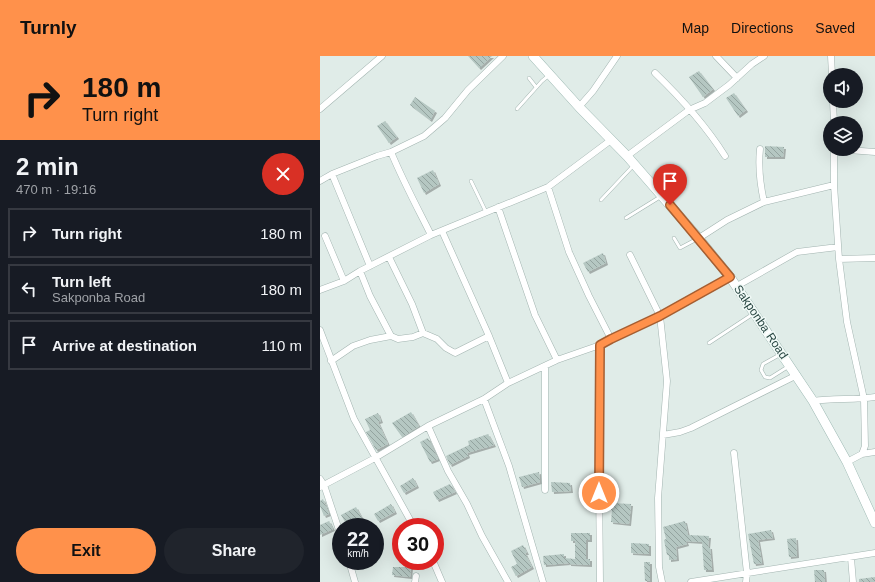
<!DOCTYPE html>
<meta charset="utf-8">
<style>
body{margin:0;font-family:Arial,sans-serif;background:#20242c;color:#f1f3f6;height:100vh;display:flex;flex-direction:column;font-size:15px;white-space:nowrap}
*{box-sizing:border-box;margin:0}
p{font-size:13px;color:#9ea1a6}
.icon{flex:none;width:22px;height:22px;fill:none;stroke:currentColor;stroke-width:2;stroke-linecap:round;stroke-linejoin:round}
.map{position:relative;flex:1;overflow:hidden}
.sheet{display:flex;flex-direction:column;background:#171b24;width:320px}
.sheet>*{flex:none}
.top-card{background:#ff914b;color:#111;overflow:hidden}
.tools{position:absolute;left:503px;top:12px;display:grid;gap:8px}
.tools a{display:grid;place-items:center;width:40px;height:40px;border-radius:50%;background:#171b24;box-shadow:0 4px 16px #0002;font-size:20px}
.speed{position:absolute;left:12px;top:462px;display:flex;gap:8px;font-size:20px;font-weight:700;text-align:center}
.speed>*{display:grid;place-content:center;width:52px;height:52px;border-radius:50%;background:#171b24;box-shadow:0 4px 16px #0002;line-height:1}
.speed small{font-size:10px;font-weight:400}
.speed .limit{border:6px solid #d22;background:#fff;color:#111}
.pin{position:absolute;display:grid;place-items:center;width:34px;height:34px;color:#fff;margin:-41px -17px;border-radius:50% 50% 50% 0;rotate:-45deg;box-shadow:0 0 4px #0007}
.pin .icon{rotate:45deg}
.me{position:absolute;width:44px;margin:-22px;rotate:0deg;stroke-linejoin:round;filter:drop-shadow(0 0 3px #0008)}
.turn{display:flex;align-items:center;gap:14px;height:84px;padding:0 16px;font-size:18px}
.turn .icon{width:52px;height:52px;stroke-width:2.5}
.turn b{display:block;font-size:28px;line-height:34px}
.round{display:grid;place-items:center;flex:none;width:42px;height:42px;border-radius:21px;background:#20242c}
.overview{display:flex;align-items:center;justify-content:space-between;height:68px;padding:0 16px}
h1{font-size:24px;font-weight:700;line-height:30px}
.button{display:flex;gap:8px;margin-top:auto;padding:8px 16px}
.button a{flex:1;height:46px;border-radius:24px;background:#ff914b;color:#111;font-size:16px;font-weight:700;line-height:46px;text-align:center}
.button a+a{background:#20242c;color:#f1f3f6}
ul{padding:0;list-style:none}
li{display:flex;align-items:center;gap:12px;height:50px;margin:0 8px 6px;padding:0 8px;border:2px solid #363941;border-radius:0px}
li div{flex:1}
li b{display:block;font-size:15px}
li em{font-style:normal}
header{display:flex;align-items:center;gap:24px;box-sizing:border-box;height:56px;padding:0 20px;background:#ff914b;color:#111}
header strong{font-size:19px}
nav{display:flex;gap:22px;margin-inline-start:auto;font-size:14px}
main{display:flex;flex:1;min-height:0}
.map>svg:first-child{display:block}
.building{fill:url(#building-back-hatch);filter:url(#shadow)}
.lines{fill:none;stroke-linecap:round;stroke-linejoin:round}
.service-casing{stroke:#a2b4b0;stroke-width:4}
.minor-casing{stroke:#a2b4b0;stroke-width:7}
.secondary-casing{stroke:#9db9b3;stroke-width:10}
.service{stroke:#fff;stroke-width:3}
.minor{stroke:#fff;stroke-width:6}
.secondary{stroke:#fff;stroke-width:9}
.route-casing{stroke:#a65e31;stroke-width:10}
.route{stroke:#ff914b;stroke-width:7}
.labels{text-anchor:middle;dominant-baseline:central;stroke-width:3;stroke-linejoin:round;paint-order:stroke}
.street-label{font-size:12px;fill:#1f3e3a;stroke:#f0f9f6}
</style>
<header>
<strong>Turnly</strong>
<nav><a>Map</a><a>Directions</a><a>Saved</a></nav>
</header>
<main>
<section class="sheet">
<div class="top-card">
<div class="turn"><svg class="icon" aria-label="right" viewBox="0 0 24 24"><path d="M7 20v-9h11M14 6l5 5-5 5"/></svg><div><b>180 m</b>Turn right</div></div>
</div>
<div class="overview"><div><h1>2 min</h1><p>470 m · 19:16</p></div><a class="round" style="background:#d93025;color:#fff"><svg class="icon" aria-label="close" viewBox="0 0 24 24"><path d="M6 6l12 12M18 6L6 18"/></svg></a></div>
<ul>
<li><svg class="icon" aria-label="right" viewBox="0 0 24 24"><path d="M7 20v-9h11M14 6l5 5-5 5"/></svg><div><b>Turn right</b></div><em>180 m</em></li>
<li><svg class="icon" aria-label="left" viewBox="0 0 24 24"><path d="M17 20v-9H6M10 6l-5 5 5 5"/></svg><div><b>Turn left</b><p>Sakponba Road</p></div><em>180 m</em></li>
<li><svg class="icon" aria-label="arrive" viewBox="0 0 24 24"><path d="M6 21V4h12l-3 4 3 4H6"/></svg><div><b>Arrive at destination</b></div><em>110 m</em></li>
</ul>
<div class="button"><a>Exit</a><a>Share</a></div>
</section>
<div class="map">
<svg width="555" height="526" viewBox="0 0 555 526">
<defs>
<pattern id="building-back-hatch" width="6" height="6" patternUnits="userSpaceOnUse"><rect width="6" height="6" fill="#b5c7c2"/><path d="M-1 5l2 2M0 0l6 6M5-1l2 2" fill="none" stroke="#93a39f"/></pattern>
<filter id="shadow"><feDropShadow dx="2" dy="2" stdDeviation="0" flood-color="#0004"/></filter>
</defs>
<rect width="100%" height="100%" fill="#e0ece8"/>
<path class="building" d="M148,0H172L159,12Z
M379,15L393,33L383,41L369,21Z
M414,37L426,54L418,60L406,42Z
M95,41L115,55L110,64L90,49Z
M65,65L77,81L69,87L57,70Z
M445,90L464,91L463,101H445Z
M113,114L119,128L104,137L97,122Z
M283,197L286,207L268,216L263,207Z
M91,356L99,370L82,381L72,367Z
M58,357L61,365L58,366L68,388L56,394L46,376L50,374L45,363Z
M168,378L174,389L147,397L148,400L130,409L126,400L149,389L148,385Z
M108,382L118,403L110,406L100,386Z
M219,416L220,426L202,431L199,421Z
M93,422L97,430L84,437L80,430Z
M231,426L250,427L251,435L232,436Z
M130,428L135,436L117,444L113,436Z
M3,443L9,458L4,460L0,450V445Z
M291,447L311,448L309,468L291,466L292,454H291Z
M71,448L75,456L58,465L54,458Z
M36,451L43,464L47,471H28L21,459Z
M9,465L13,473L0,479V469Z
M365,465L368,479L389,480L388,491H390L392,514H384L382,486L366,485L367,488L356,491L357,503L349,504V499H347L344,484L346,483L343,471Z
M451,474L453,482L438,484L442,507L434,508L428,478Z
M251,477H270V484H266V503H270V509L249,508V507L224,509L223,500L244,498V502L255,503V485H251Z
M476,482L477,500L469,501L467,483Z
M311,487L329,488V498L311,497Z
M203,489L207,497H205L212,511L196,520L191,511L197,508L191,495Z
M324,506H330V525H325Z
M73,511H91L90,521L72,519Z
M494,514H504L505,526H495Z
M555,521V526H539V523Z"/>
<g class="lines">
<defs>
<path id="service" d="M209,22L216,31
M197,53L222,25L228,20
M151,125L166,156
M281,144L313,110
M306,162L340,141
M354,182L360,192L377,183
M389,287L433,258
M461,298L443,308L441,314L445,321L450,322L469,310"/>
<path id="minor" d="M396,0L417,22
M511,0L512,19
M335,17C361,42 386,70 405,100
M513,45L514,67
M259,51L273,35L297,0
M0,53L62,0
M440,93C438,112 440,128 444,146
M514,93V129L519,203L527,266L544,343L545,390L542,398L527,406
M515,93L555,96
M71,96C83,125 97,151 111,179
M307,100L369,54L385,47L409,29L432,8L444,0
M12,118L50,210
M0,125L12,118L57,100L71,96L104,80L125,62L148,34L183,0
M228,131L249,196L269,240L291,283
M178,151L215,259L237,304
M122,175L169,280L188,327
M5,180L24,225
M379,182L407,164L444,146L514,129
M310,199L340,260L347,325L338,442L339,511L342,526
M69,201L92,248L103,277
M519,203L555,202
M40,215L50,240L71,280
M417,230L477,196L518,191
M0,234L24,225L40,215L111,179L228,131L291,84
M0,274L34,363L94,471
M11,305L33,290L50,284L71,280L78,283L93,281L103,277L117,283L126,292L135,297L169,280
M164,343L189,410L223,526
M493,345C514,342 534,344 555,341
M108,370L128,415L147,448L162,480L188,526
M343,379L360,376L371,372L477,319
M414,397L427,517L426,526
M542,398L555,396
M0,423L4,429L21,480
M0,431L55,402L108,370L164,343L188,327L237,304L280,289L291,283L340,260L410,221
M225,434V310
M531,502L533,526
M29,505L35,526
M113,505L122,526
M95,526L96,520
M280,526L279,422L280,289
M371,526L555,497"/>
<path id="secondary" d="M213,0L259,51L307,100L375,178L410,221L493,345L527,406L555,467"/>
</defs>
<use href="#service" class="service-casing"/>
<use href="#minor" class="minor-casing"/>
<use href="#secondary" class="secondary-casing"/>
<use href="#service" class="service"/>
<use href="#minor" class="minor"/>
<use href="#secondary" class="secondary"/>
</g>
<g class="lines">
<defs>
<path id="route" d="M279,437L280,289L291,283L340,260L410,221L350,149"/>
</defs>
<use href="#route" class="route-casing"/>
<use href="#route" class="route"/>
</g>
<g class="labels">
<g class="street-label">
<text transform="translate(441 266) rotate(56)">Sakponba Road</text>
</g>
</g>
</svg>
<div class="tools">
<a><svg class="icon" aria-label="sound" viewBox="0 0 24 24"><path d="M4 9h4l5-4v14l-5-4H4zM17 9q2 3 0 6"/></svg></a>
<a><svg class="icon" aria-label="layers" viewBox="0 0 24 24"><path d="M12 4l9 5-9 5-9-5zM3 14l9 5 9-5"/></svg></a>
</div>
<div class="speed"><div>22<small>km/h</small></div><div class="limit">30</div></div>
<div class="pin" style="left:350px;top:149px;background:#d93025"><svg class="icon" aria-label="arrive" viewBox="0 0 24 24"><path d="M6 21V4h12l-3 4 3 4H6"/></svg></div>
<svg class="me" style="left:279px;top:437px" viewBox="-20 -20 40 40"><circle r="17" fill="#ff914b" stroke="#fff" stroke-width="3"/><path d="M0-11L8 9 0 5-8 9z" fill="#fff"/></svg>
</div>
</main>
